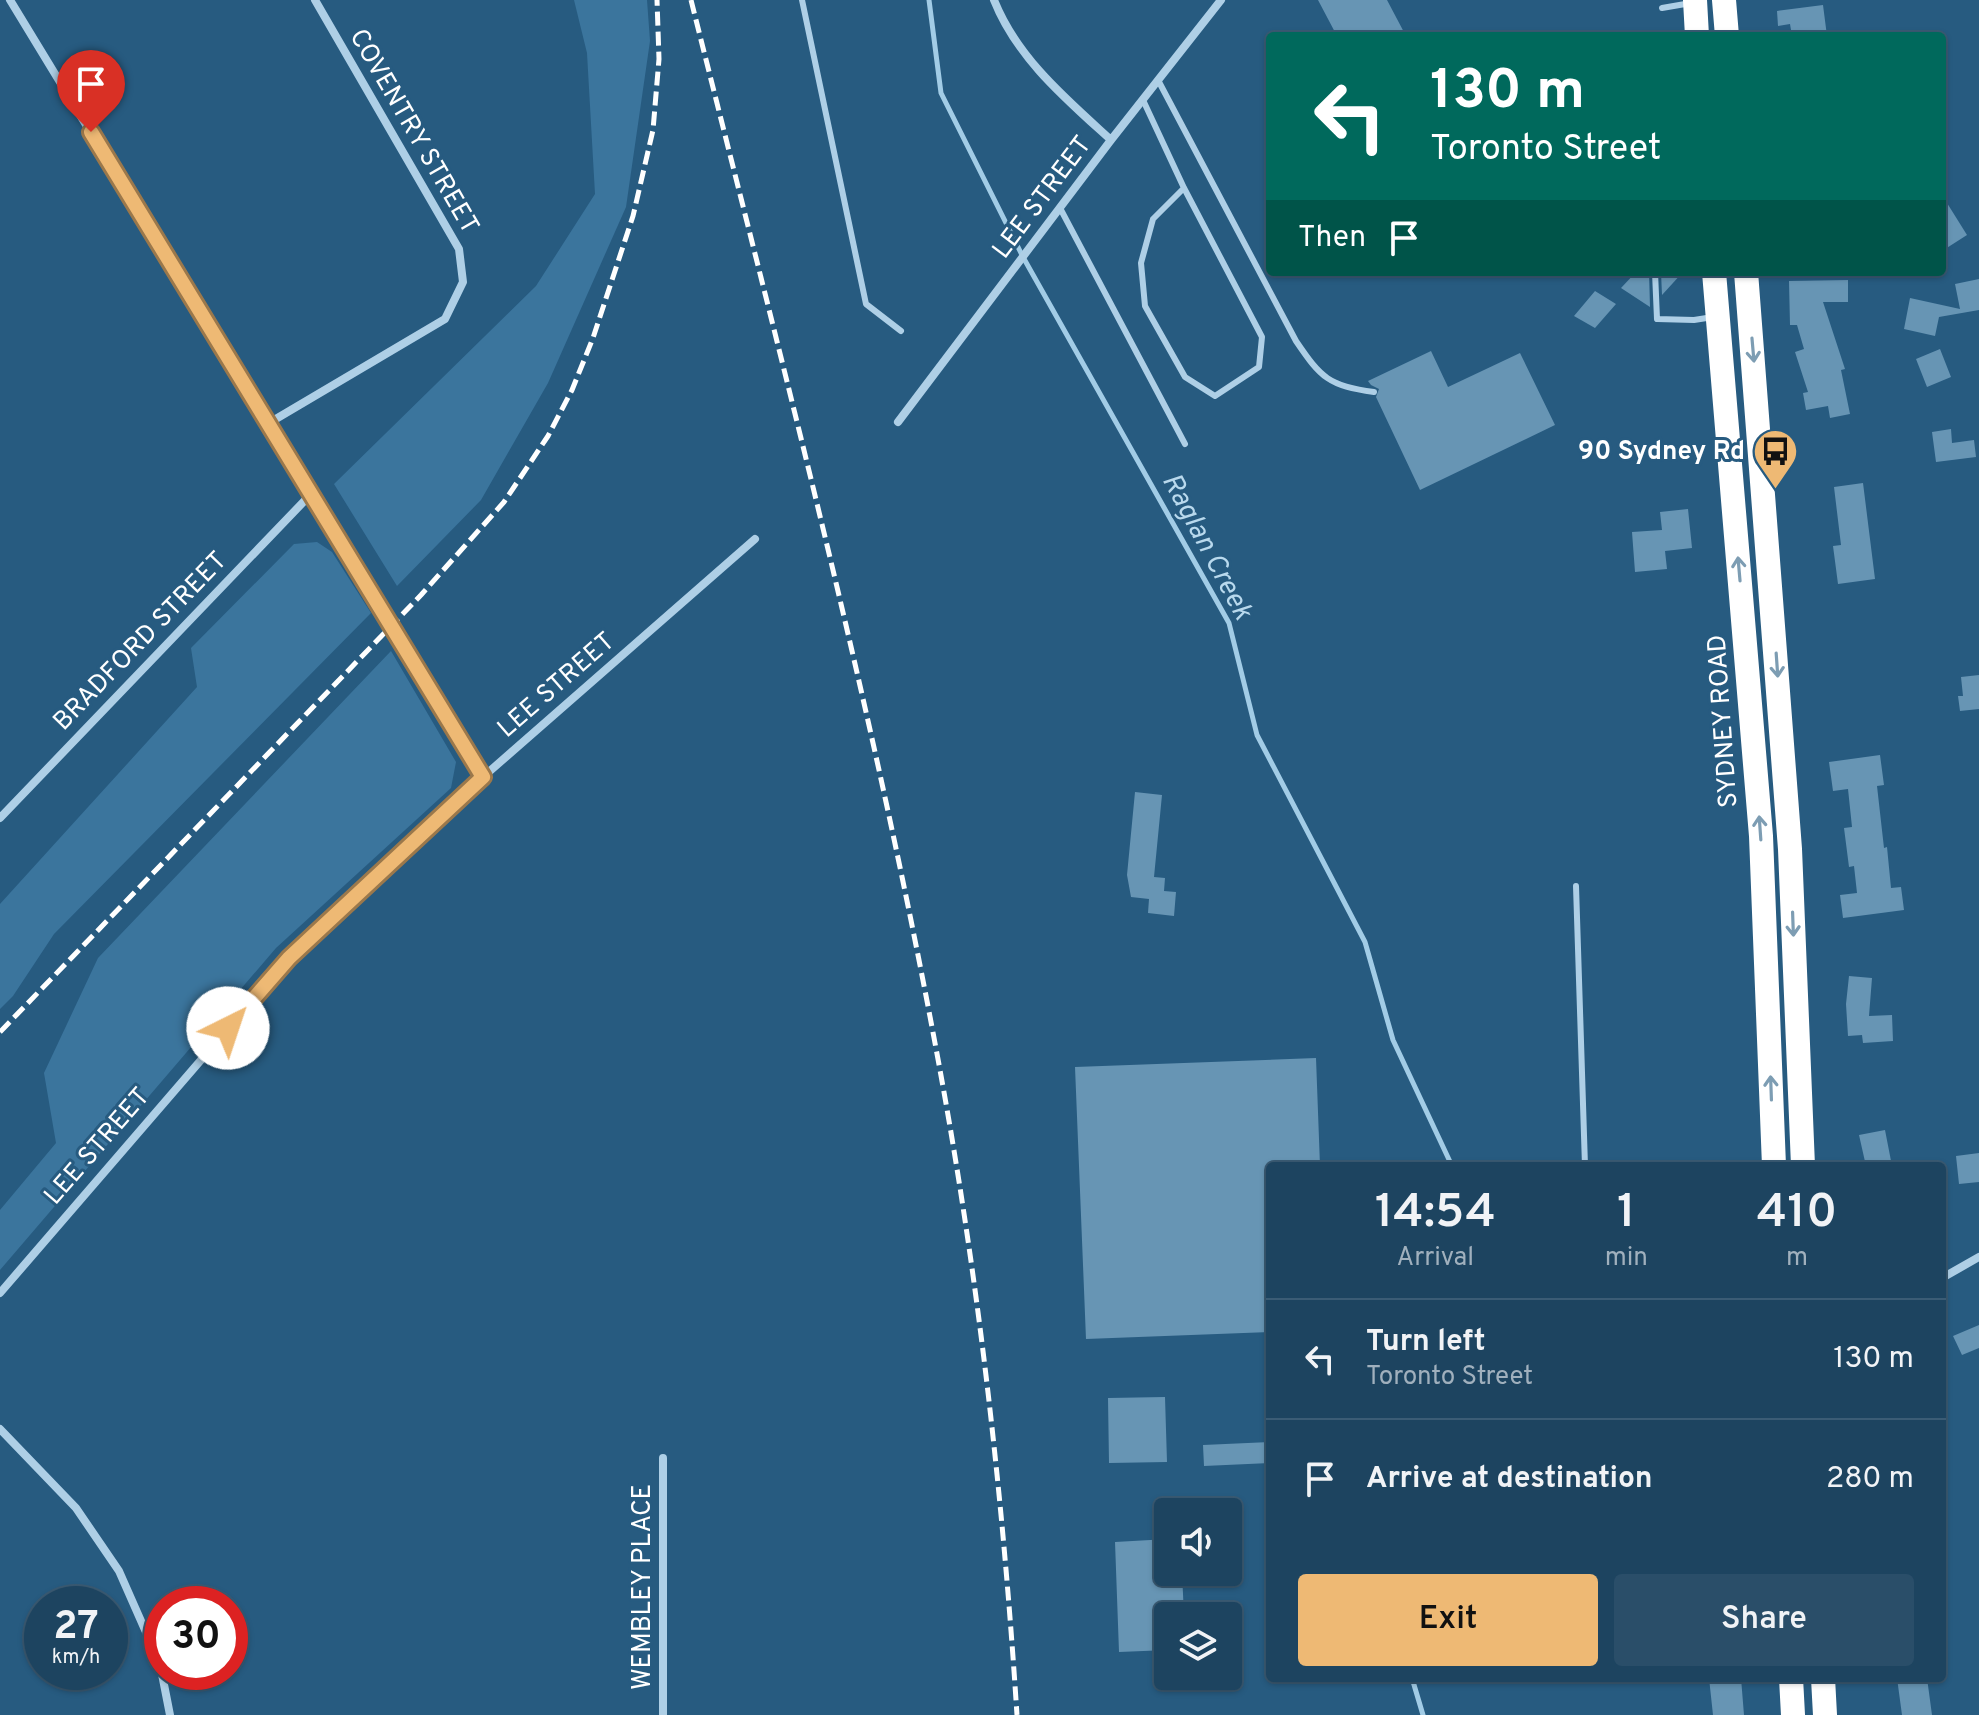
<!DOCTYPE html>
<style>
body{margin:0;font-family:Overpass,sans-serif;background:#2a4e69;color:#f1f3f6;height:100vh;display:flex;flex-direction:column;font-size:30px;white-space:nowrap}
*{box-sizing:border-box;margin:0}
p{font-size:26px;color:#a0b0bd}
.icon{flex:none;width:44px;height:44px;fill:none;stroke:currentColor;stroke-width:2;stroke-linecap:round;stroke-linejoin:round}
.map{position:relative;flex:1;overflow:hidden}
.panel{position:absolute;left:1266px;top:1162px;width:680px;height:520px;display:flex;flex-direction:column;background:#1d4460;border-radius:8px;box-shadow:0 2px 6px #0004,0 0 0 2px #3b5c75}
.panel>*{flex:none}
.top-card{position:absolute;left:1266px;top:32px;width:680px;height:244px;border-radius:8px;box-shadow:0 2px 6px #0004,0 0 0 2px #3b5c75;background:#00695c;color:#fff;overflow:hidden}
.tools{position:absolute;left:1154px;top:1498px;display:grid;gap:16px}
.tools a{display:grid;place-items:center;width:88px;height:88px;border-radius:8px;background:#1d4460;box-shadow:0 2px 6px #0004,0 0 0 2px #3b5c75;font-size:40px}
.speed{position:absolute;left:24px;top:1586px;display:flex;gap:16px;font-size:40px;font-weight:700;text-align:center}
.speed>*{display:grid;place-content:center;width:104px;height:104px;border-radius:50%;background:#1d4460;box-shadow:0 2px 6px #0004,0 0 0 2px #3b5c75;line-height:1}
.speed small{font-size:20px;font-weight:400}
.speed .limit{border:12px solid #d22;background:#fff;color:#111}
.pin{position:absolute;display:grid;place-items:center;width:68px;height:68px;color:#fff;margin:-82px -34px;border-radius:50% 50% 50% 0;rotate:-45deg;box-shadow:0 0 8px #0007}
.pin .icon{rotate:45deg}
.me{position:absolute;width:88px;margin:-44px;rotate:41deg;stroke-linejoin:round;filter:drop-shadow(0 0 6px #0008)}
.turn{display:flex;align-items:center;gap:28px;height:168px;padding:0 32px;font-size:36px}
.turn .icon{width:104px;height:104px;stroke-width:2.5}
.turn b{display:block;font-size:56px;line-height:68px}
.then{display:flex;align-items:center;height:76px;padding:0 32px;background:#0003;gap:16px;font-size:30px}
.eta{display:flex;justify-content:space-evenly;align-items:center;height:136px;text-align:center}
.eta b{font-size:48px;font-weight:600;line-height:56px}
.action{display:flex;gap:16px;margin-top:auto;padding:16px 32px}
.action a{flex:1;height:92px;border-radius:8px;background:#eeb974;color:#111;font-size:32px;font-weight:600;line-height:92px;text-align:center}
.action a+a{background:#2a4e69;color:#f1f3f6}
ul{padding:0;list-style:none}
li{display:flex;align-items:center;gap:24px;height:120px;padding:0 32px;border-top:2px solid #3b5c75}
li div{flex:1}
li b{display:block;font-size:30px}
li em{font-style:normal}
.map>svg:first-child{display:block}
.green{fill:#3b759d}
.lines{fill:none;stroke-linecap:round;stroke-linejoin:round}
.stream{stroke:#a2cce6;stroke-width:5}
.building{fill:#6795b4}
.lane{stroke:#aecfe6;stroke-width:6}
.street{stroke:#aecfe6;stroke-width:8}
.highway{stroke:#fff;stroke-width:24}
.rail{stroke:#fff;stroke-width:5;stroke-dasharray:14 6;stroke-linecap:butt}
.oneway{stroke:#7d9db3}
.route-casing{stroke:#9b784b;stroke-width:20}
.route{stroke:#eeb974;stroke-width:14}
.labels{text-anchor:middle;dominant-baseline:central;stroke-width:6;stroke-linejoin:round;paint-order:stroke}
.street-label{font-size:26px;fill:#fff;stroke:#275b80}
.poi-label{font-size:26px;font-weight:bold;fill:#fff;stroke:#275b80;text-anchor:end}
.water-label{font-size:28px;font-style:italic;fill:#b9d9ed;stroke:#275b80}
</style>
<div class="map">
<svg width="1979" height="1715" viewBox="0 0 1979 1715">
<rect width="100%" height="100%" fill="#275b80"/>
<path class="green" d="M574,0H647L650,41L626,207L548,383L481,500L397,586L334,484L536,286L595,194L587,53Z
M317,542L332,552L371,613L54,934L13,996L0,1009V904L197,687L191,648L294,544Z
M391,651L456,762L451,788L276,948L0,1270V1210L56,1143L44,1073L98,958Z"/>
<g class="lines">
<path class="stream" d="M929,0L941,93L1023,257L1229,623L1257,735L1365,942L1393,1040L1452,1166
M1412,1678L1423,1715"/>
</g>
<path class="building" d="M1318,0H1387L1406,36H1337Z
M1823,5L1827,36H1792L1790,24L1778,26L1777,11Z
M1942,195L1967,235L1942,251Z
M1636,272H1649L1650,307L1621,288Z
M1661,272H1683L1662,295Z
M1979,279V310L1939,317L1935,336L1904,329L1910,298L1960,309L1955,284Z
M1848,280V302H1823L1845,369L1841,370L1850,414L1830,418L1828,406L1806,410L1803,393L1808,392L1795,352L1804,349L1797,325H1790L1789,281Z
M1595,291L1616,304L1595,328L1574,316Z
M1940,349L1951,377L1927,387L1916,359Z
M1431,351L1448,387L1520,353L1555,425L1420,490L1376,397L1379,389L1371,385L1368,381Z
M1951,429L1952,443L1974,440L1976,457L1936,462L1932,432Z
M1863,483L1875,579L1838,584L1833,546L1841,545L1834,487Z
M1688,509L1692,548L1665,551L1667,569L1635,572L1632,532L1662,530L1660,512Z
M1979,675V709L1960,711L1958,696H1963L1961,677Z
M1880,755L1884,785L1877,786L1884,848L1887,847L1891,888L1901,887L1904,910L1843,918L1840,895L1857,893L1854,866L1849,867L1844,828L1852,827L1848,789L1833,791L1829,762Z
M1135,792L1162,795L1154,877L1165,878L1164,891L1176,892L1174,916L1148,913L1149,899L1131,897L1127,875Z
M1849,976L1872,978L1869,1016L1892,1015L1893,1041L1863,1043L1862,1035L1848,1036L1846,1004Z
M1316,1058L1320,1166H1270V1332L1086,1339L1075,1067Z
M1885,1130L1892,1166H1866L1859,1135Z
M1979,1153V1182L1959,1184L1956,1156Z
M1979,1325V1348L1962,1355L1953,1336Z
M1165,1397L1167,1462L1109,1463L1108,1398Z
M1270,1442V1463L1204,1466L1203,1445Z
M1168,1539V1572H1182L1184,1616H1168V1650L1119,1652L1115,1542Z
M1709,1678H1741L1744,1715H1713Z
M1897,1678H1927L1932,1715H1902Z"/>
<g class="lines">
<path class="lane" d="M802,0L866,304L901,331
M1662,8L1691,3
M1158,80L1296,341C1321,378 1329,386 1374,392
M1143,100L1184,188L1262,337L1259,367L1215,396L1185,377L1145,306L1141,263L1153,219L1184,188
M1060,208L1185,444
M1655,272L1657,319L1694,320L1713,317
M1576,886L1585,1166"/>
<path class="street" d="M10,0L483,777
M994,0C1017,58 1066,99 1111,140
M898,422L1111,140L1221,0
M269,423L445,319L463,282L459,249L315,0
M0,818L311,494
M1942,1278L1979,1257
M0,1293L289,958L483,777L755,539
M0,1429L76,1508L119,1571L160,1664L170,1715
M663,1715V1458"/>
<path class="highway" d="M1695,0L1697,36
M1724,0L1727,36
M1714,272L1761,836L1774,1166
M1746,272L1790,849L1803,1166
M1791,1678L1793,1715
M1823,1678L1825,1715"/>
<path class="rail" d="M691,0C780,355 874,710 940,1070C979,1283 1003,1499 1017,1715
M0,1032L421,595L504,502L548,436L572,390L593,338L633,216L653,130L659,59L657,0"/>
</g>
<defs><path id="oneway-shaft" d="M-6 0H5M1.5-3L5.5 0L1.5 3" fill="none" stroke-width="1.6" stroke-linecap="round" stroke-linejoin="round" transform="scale(2)"/></defs>
<g class="oneway">
<use href="#oneway-shaft" transform="translate(1753 350) rotate(85)"/>
<use href="#oneway-shaft" transform="translate(1739 569) rotate(-95)"/>
<use href="#oneway-shaft" transform="translate(1777 665) rotate(86)"/>
<use href="#oneway-shaft" transform="translate(1760 828) rotate(-94)"/>
<use href="#oneway-shaft" transform="translate(1793 924) rotate(88)"/>
<use href="#oneway-shaft" transform="translate(1771 1088) rotate(-92)"/>
</g>
<g class="lines">
<defs>
<path id="route" d="M91,132L483,777L289,958L228,1028"/>
</defs>
<use href="#route" class="route-casing"/>
<use href="#route" class="route"/>
</g>
<defs>
<symbol id="bus-pin" viewBox="-11 -11 22 30"><path d="M0 17L-7.5 6A9.5 9.5 0 1 1 7.5 6Z" fill="#eeb974" stroke="#275b80"/><path d="M-5-6H5V4H4V6H2V4H-2V6H-4V4H-5ZM-3.5-4V0h7V-4ZM-3.5 1.2v1.5H-2V1.2ZM2 1.2v1.5H3.5V1.2Z" fill="#111"/></symbol>
</defs>
<g fill-rule="evenodd">
<use href="#bus-pin" x="1750" y="426" width="51" height="69"/>
</g>
<g class="labels">
<g class="street-label">
<text transform="translate(413 132) rotate(60)">COVENTRY STREET</text>
<text transform="translate(1043 198) rotate(-53)">LEE STREET</text>
<text transform="translate(141 642) rotate(-46)">BRADFORD STREET</text>
<text transform="translate(557 686) rotate(-41)">LEE STREET</text>
<text transform="translate(1724 721) rotate(-94)">SYDNEY ROAD</text>
<text transform="translate(98 1147) rotate(-49)">LEE STREET</text>
<text transform="translate(643 1587) rotate(-90)">WEMBLEY PLACE</text>
</g>
<g class="poi-label">
<text x="1745" y="452">90 Sydney Rd</text>
</g>
<g class="water-label">
<text transform="translate(1206 547) rotate(62)">Raglan Creek</text>
</g>
</g>
</svg>
<div class="tools">
<a><svg class="icon" aria-label="sound" viewBox="0 0 24 24"><path d="M4 9h4l5-4v14l-5-4H4zM17 9q2 3 0 6"/></svg></a>
<a><svg class="icon" aria-label="layers" viewBox="0 0 24 24"><path d="M12 4l9 5-9 5-9-5zM3 14l9 5 9-5"/></svg></a>
</div>
<div class="speed"><div>27<small>km/h</small></div><div class="limit">30</div></div>
<div class="pin" style="left:91px;top:132px;background:#d93025"><svg class="icon" aria-label="arrive" viewBox="0 0 24 24"><path d="M6 21V4h12l-3 4 3 4H6"/></svg></div>
<svg class="me" style="left:228px;top:1028px" viewBox="-20 -20 40 40"><circle r="19" fill="#fff"/><path d="M0-13L10 11 0 6-10 11z" fill="#eeb974"/></svg>
<div class="top-card">
<div class="turn"><svg class="icon" aria-label="left" viewBox="0 0 24 24"><path d="M17 20v-9H6M10 6l-5 5 5 5"/></svg><div><b>130 m</b>Toronto Street</div></div>
<div class="then">Then<svg class="icon" aria-label="arrive" viewBox="0 0 24 24"><path d="M6 21V4h12l-3 4 3 4H6"/></svg></div>
</div>
<section class="panel">
<div class="eta">
<div><b>14:54</b><p>Arrival</p></div>
<div><b>1</b><p>min</p></div>
<div><b>410</b><p>m</p></div>
</div>
<ul>
<li><svg class="icon" aria-label="left" viewBox="0 0 24 24"><path d="M17 20v-9H6M10 6l-5 5 5 5"/></svg><div><b>Turn left</b><p>Toronto Street</p></div><em>130 m</em></li>
<li><svg class="icon" aria-label="arrive" viewBox="0 0 24 24"><path d="M6 21V4h12l-3 4 3 4H6"/></svg><div><b>Arrive at destination</b></div><em>280 m</em></li>
</ul>
<div class="action"><a>Exit</a><a>Share</a></div>
</section>
</div>
